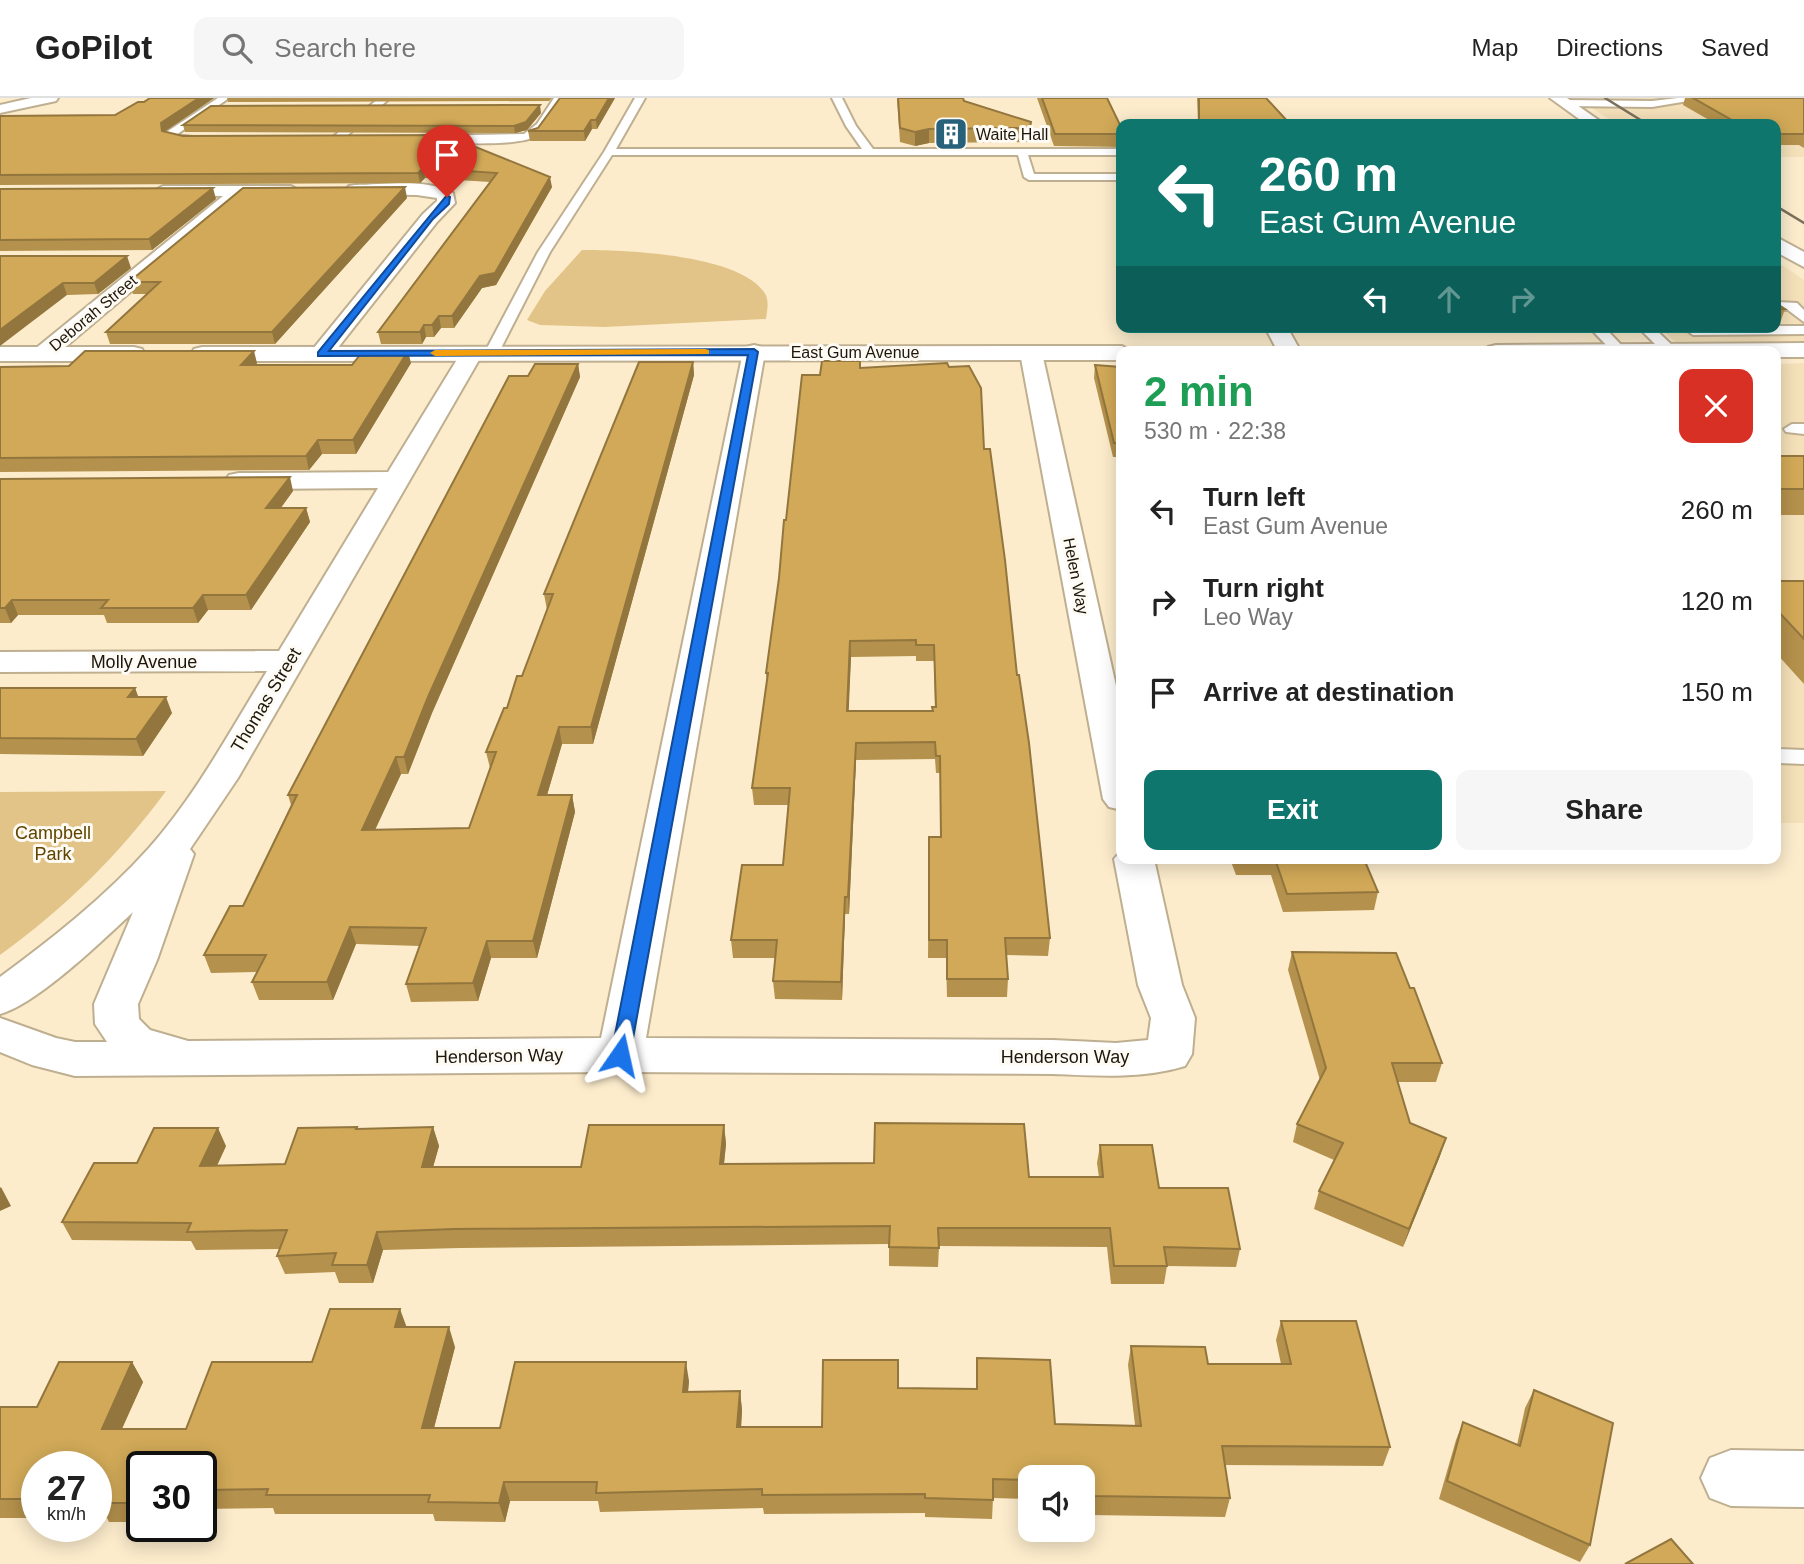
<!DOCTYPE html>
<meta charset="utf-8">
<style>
body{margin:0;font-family:Helvetica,sans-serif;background:#f6f6f6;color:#222;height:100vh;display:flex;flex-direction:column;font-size:26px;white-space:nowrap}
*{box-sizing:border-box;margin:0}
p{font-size:23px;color:#767676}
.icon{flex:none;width:38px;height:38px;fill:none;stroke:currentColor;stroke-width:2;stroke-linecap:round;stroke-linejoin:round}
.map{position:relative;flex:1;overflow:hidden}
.side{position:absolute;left:1116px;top:248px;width:665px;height:518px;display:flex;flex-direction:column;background:#fff;border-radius:14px;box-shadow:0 4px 18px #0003}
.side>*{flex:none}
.hud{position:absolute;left:1116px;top:21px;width:665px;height:214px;border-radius:14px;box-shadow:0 4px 18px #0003;background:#0f766e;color:#fff;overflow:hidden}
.fabs{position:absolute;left:1018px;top:1367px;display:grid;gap:14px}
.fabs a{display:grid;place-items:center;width:77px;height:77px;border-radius:14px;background:#fff;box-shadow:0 4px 18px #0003;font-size:35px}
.speed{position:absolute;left:21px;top:1353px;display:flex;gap:14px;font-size:35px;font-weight:700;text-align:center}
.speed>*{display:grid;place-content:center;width:91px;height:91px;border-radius:50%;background:#fff;box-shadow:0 4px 18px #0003;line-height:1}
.speed small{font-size:18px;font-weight:400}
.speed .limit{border:4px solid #111;border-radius:10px;background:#fff;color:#111}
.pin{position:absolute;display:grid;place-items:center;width:60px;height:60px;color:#fff;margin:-72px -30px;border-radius:50% 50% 50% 0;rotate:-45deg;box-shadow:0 0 7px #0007}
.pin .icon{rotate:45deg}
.me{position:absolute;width:77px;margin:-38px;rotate:11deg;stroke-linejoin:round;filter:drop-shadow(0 0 5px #0008)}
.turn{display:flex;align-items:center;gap:24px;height:147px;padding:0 28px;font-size:32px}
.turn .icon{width:91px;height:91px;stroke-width:2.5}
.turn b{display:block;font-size:49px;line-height:60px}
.lanes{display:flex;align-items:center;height:66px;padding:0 28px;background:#0003;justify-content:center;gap:35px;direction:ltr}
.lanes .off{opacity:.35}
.round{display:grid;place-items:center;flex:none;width:74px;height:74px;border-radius:14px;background:#f6f6f6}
.summary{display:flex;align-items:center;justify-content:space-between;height:119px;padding:0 28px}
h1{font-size:42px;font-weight:800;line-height:52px;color:#1e9e55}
.primary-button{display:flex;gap:14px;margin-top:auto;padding:14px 28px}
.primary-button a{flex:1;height:80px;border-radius:14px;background:#0f766e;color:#fff;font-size:28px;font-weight:800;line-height:80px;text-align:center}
.primary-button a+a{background:#f6f6f6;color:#222}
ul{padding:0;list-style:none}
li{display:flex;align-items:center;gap:21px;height:91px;padding:0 28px}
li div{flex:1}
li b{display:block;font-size:26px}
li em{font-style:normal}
header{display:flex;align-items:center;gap:42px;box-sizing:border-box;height:98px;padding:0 35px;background:#fff;border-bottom:2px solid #e0e0e0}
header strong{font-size:33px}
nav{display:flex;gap:38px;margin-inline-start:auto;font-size:24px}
.search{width:490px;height:63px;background:#f6f6f6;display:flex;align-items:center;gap:18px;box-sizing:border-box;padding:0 24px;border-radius:14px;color:#767676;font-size:26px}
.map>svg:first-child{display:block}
.built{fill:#f4e0b9}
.green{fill:#e2c488}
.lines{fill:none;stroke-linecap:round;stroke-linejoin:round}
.lane-casing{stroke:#bfaf91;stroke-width:4}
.street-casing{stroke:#bfaf91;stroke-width:4}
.secondary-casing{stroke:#bfaf91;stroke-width:4}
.lane{fill:#fff;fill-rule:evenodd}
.street{fill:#fff;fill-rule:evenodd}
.secondary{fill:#fff;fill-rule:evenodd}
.rail{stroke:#796f5b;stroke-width:2.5}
.wall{fill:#b4914c;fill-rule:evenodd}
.shaded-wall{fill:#92763e}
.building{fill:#d1a958;stroke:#92763e;stroke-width:2;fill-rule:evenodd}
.route{fill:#1a73e8;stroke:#114b97;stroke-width:2}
.slow{fill:#f59e0b}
.labels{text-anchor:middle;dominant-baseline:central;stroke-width:6;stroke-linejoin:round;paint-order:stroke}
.far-poi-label{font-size:16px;fill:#1c160b;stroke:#fefaf4;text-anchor:start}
.far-street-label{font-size:16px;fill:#1c160b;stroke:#fefaf4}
.street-label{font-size:18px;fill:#1c160b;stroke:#fefaf4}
.park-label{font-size:18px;fill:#5f4500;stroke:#fefaf4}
</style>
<header>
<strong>GoPilot</strong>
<div class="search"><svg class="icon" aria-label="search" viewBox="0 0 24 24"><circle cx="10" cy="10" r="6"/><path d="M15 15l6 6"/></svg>Search here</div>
<nav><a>Map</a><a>Directions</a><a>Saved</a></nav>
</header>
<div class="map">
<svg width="1804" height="1466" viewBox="0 0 1804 1466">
<rect width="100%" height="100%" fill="#fceccc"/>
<path class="built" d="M1577,0H1804V59H1776V26H1616Z
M1776,163L1804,182V244H1675L1659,229H1776Z
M1804,265V725H1776V266Z"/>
<path class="green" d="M582,152C625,152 737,156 764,194C770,202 767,212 766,221L605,229L540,227L527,222L545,193Z
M166,693C120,756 64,811 0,857V694Z"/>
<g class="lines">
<defs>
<path id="lane" d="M218,0H229L176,37L201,40V44H175L165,39V35Z
M379,0H390L341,43H333V39Z
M554,0H564C556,12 549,28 538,37C521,50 446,44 422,44L417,41L422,38L524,36L537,26Z
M635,0H645L616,51H862L846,28L832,0H842L856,28L873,51H1122V57H1028L1034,76H1122V82H1029L1024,79L1018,57H612L550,154L499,254L497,257H487L485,254L538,154L604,54Z
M1678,0H1706L1652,9L1564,8L1559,5L1564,2L1652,3Z
M1776,204L1797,205L1804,212V224L1788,212H1776Z
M1776,228H1804V236L1693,237L1682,229Z
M1589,229H1604L1627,253L1613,254Z
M1638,229H1653L1678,253L1663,254Z
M1792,326H1804V336L1786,334L1784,331Z
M1776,651L1804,652V666L1776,665Z"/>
<path id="street" d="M31,0H58L56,3L0,15V7Z
M355,87C384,87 427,80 453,95L455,105L437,124L329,261H313L310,256L313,251L423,116L437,103V100L417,97L349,96L346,92L349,88Z
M163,88H291L300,93L291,98H244L51,261H35L32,256L35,251L223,98L157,97L154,93Z
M1265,229H1287L1301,254H1278Z
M754,247L762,249L765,254L646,940L1053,942L1116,945L1148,942L1151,920L1138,887L1114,761L1122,752V761H1154L1182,887L1195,920L1192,956L1185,968C1142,981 1098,978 1053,976L620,974L75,978L32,967L0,954V920L56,940L75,944H107L95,926L94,906L133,814C103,842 37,906 0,916V879C53,840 105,799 149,750C196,697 230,633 267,573L0,574V554L279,553L378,390L239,391L229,389L225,383L229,377L239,375L388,374L461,255L464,250H480L483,255L238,680L190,751L194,756L157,862L138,906L139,921L150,932L188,943L601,940L743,254L746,249Z
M1031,248L1039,250L1042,255L1122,615V712L1109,709L1103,701L1020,255L1023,250Z
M1731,1352L1804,1353V1409L1731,1408L1710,1400L1701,1380L1710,1360Z"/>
<path id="secondary" d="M1550,0H1567L1604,26H1586Z
M1776,139L1804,154V169L1776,154Z
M1804,245V259H1776V254H1485L1488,249L1496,247Z
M1122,248L1133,254H1122V262L202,263L194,261L191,256L194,251L202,249Z
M0,249H134L142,251L145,256L142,261L134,263H0Z"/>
</defs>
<use href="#lane" class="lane-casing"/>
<use href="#street" class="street-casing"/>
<use href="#secondary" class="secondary-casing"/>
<use href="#lane" class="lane"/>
<use href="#street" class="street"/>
<use href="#secondary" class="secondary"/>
<path class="rail" d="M1605,0L1647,26
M1776,108L1804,125"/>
</g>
<path class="wall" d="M150,0H214L164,34L183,38L446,37L552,89L496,187L482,190L454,230H441L434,239H426L422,246H381L378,234L490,84L425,80L420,85L0,87V18L115,17Z
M227,0H552L549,3L228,4Z
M615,0L597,31H592L585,43H530L528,33Z
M897,0H963L964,3L1031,24L1029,44L929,45L915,48L900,44Z
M1037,0H1107L1122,31V49L1054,48Z
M1197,0H1266L1290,26H1198Z
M1685,0H1804V50L1799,47H1776V26H1716L1683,7Z
M541,15L527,32L515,35L185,34L183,27Z
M0,91L216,101L152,152L0,153Z
M407,100L275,246H110L106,234L147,196H133L129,184Z
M0,158L131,170L98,196L67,197Z
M1776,205L1785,211L1780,225H1776Z
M693,264L694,277L593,646H562L547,697H572L575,714L537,860H491L478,903L411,904L406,886L420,848L356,846L333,902H259L252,884L257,874L211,875L204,857L243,808L291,707L288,697L528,278L578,266L580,279L432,615L408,676H401L375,732L469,730L490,670L486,654L522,578L547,512L544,496Z
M257,265L256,267H352L411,265L356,356H322L309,372L0,374V269Z
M1095,267L1121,269L1122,267V373L1118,359H1113L1094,280Z
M860,270L984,351L1017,577L1050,840L1048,858L1006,857L1008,881L1007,899H947L946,860H928L929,739H941L940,675H936L935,661L856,662L849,816H845L842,902L775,901L773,883L776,860H733L731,842L783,767L788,707H754L752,690L767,586L766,575L779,480L820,277ZM916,558V563H934L935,609L932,613H848L851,559Z
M1776,358H1804V417H1776Z
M0,381L293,393L281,410H306L310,424L251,512H208L198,525H107L104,517H18L11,525H0Z
M1776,483H1804V586L1776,555Z
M0,590H135L138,599L172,615L143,658L0,656Z
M1230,761H1364L1378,794L1374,812L1283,814L1271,777H1236Z
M1292,854L1442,965L1436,984H1397L1410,1025L1440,1058L1403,1149L1314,1111L1319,1093L1334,1062L1293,1044L1297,1026L1320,982L1288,872Z
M724,1027L726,1046L724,1066L1029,1079H1099L1097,1065L1100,1047L1240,1151L1236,1169L1167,1168L1164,1186H1111L1107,1149L939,1148L938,1169L889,1168V1146L460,1150L383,1152L373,1185H339L335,1174L285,1176L277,1158L280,1151L196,1152L191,1143L72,1142L62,1124L137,1065L226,1048L217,1068L285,1066L357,1029L358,1031L433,1029L439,1048L433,1069H581Z
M1281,1223L1390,1349L1383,1368L1225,1367L1230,1400L1225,1419L1089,1417L1088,1401H1083V1379H1031V1401L993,1400L992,1421L925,1419V1415L764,1416L763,1410L600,1414L598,1403H510L505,1424L435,1423L433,1416H275L273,1410L201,1411V1368H142V1424H109L107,1420H96V1368H37V1420H0V1309H37L132,1264L143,1284L122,1331H186L312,1264L406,1229L455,1249L434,1330H500L689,1283L688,1294L740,1293L742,1312L741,1329H822L898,1290L976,1291L977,1260L1055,1326L1135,1327L1128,1267L1131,1248L1208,1266H1281L1276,1242Z
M1534,1292L1590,1447L1580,1464L1439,1401L1456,1342L1463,1324L1517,1347L1525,1310Z"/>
<path class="shaded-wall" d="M199,0H214L164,34L162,33L161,25Z
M609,0H615L597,31L596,22Z
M540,7L541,15L527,32L515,35L514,28Z
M591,22L592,31L585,43L584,33Z
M929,31V45L915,48V34Z
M423,70L425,80L420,85L418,75Z
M550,79L552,89L496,187L482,190L454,230L452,218Z
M405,89L407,100L275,246L272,234Z
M213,90L216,101L152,152L149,141Z
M127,158L131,170L98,196L94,185Z
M63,185L67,197L0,248V232Z
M439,218L441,230L434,239L432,227Z
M424,227L426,239L422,246L420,234Z
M254,253L257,265L244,280L241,267Z
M408,253L411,265L356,356L353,342Z
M693,264L694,277L593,646L591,629Z
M578,266L580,279L432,615L408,676L404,659L428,599Z
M318,342L322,356L309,372L306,358Z
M290,379L293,393L270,424L266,410Z
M306,410L310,424L251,512L246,497Z
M203,497L208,512L198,525L193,510Z
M12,502L18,517L11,525L5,510Z
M850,543L851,559L848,630L847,613Z
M135,590L141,606L128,599Z
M166,599L172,615L143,658L136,641Z
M559,629L562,646L542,714L538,697Z
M856,645V662L849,816L848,799Z
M396,659L401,676L367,749L362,732Z
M572,697L575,714L537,860L533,843Z
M845,799V816L842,902L841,884Z
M350,829L356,846L333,902L327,884Z
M487,843L491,860L478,903L473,885Z
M724,1027L726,1046L722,1084L720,1066Z
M433,1029L439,1048L428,1087L422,1069Z
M218,1030L226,1048L208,1086L200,1068Z
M1446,1040L1440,1058L1403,1149L1409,1131Z
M1,1089L11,1108L0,1113V1090Z
M377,1134L383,1152L373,1185L367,1167Z
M400,1211L407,1230L395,1229Z
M449,1229L455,1249L429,1349L422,1330Z
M132,1264L143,1284L113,1350L102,1331Z
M686,1264L689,1283L686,1313L683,1294Z
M740,1293L742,1312L740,1348L737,1329Z
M504,1384L510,1403L505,1424L499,1405Z"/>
<path class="building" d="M150,0H199L161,25L162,33L183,38L446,37L550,79L495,175L480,178L452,218H439L432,227H424L420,234H378L497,75L423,70L418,75L0,77V18L115,17L138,4H144Z
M560,0H609L596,22H591L584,33H528L538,30Z
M898,0H963L964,3L1031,24L1030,30L929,31L915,34L900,30Z
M1042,0H1107L1122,31V36H1055Z
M1199,0H1266L1290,26H1199Z
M1693,0H1804V36H1776V26H1739Z
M540,7L526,24L514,28L183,27L211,8Z
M405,89L272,234H106L160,184H129L243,90Z
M213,90L149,141L0,142V91Z
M0,158H127L94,185H63L0,232Z
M1776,205L1785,211H1776Z
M85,253H254L241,267H352L363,253H408L353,342H318L306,358L0,360V269L69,268Z
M822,263H860V270L947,265L949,269L969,268L981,290L984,351H990L1005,462L1017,577H1019L1029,645L1050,840H1005L1008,881H947V842H929V739H941L940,658H936L935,644L856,645L848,799H845L841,884L773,883L777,842H731L742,767H783L790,690H752L768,575H766L779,480L784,422H786L802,277H820ZM916,542V547H934L936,609H932L933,613H847L850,543Z
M639,264H693L591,629H559L538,697H572L533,843H487L473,885L406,886L426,830L350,829L327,884H252L266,857H204L230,808H243L297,697H288L509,278H528L535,266H578L428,599L404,659H396L362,732L469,730L496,654H486L504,610H507L517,578H522L553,496H544Z
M1095,267L1121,269L1122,267V354L1119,345H1114Z
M1776,358H1804V391H1776Z
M290,379L266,410H306L246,497H203L193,510H101L108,502H12L5,510H0V381Z
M1776,483H1804V541L1776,511Z
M0,590H135L128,599H166L136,641L0,640Z
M1275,761H1364L1378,794L1287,796Z
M1292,854L1396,855L1410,890H1414L1442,965H1392L1410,1025L1446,1040L1409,1131L1319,1093L1343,1045L1297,1026L1326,970Z
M875,1025L1024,1026L1029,1079H1103L1100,1047H1152L1159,1090H1228L1240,1151L1164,1149L1167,1168H1114L1110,1130H938L939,1150L889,1149L890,1128L454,1131L377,1134L367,1167H332L336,1155L277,1158L287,1132L187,1134L191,1125L62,1124L94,1065H137L154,1030H218L200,1068L285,1066L298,1030L357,1029L356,1031L433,1029L422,1069H581L589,1027H724L720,1066L874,1065Z
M330,1211H400L395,1229H449L422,1330H500L515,1264H686L683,1294L740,1293L737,1329H822L823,1262H898V1290L977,1291V1260L1050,1262L1055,1326L1141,1328L1131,1248L1205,1249L1208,1266H1291L1281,1223H1356L1390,1349L1222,1348L1230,1400L1092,1398L1091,1382H1083V1379H1031V1382L993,1381V1402L925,1400V1396L762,1397V1391L596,1395L597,1384H504L499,1405L428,1404L430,1397H266L268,1391L201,1392V1368H142V1405H97L99,1402H96V1368H37V1401H0V1309H37L59,1264H132L102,1331H186L212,1264H312Z
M1534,1292L1613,1325L1590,1447L1447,1383L1463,1324L1520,1348Z
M1671,1441L1693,1466H1625Z"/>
<path class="route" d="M447,97L450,99L449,106L433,121L329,253L754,251L758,254L630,957L627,962H613L611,957L748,257L318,258V254Z"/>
<path class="slow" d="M705,251L709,252V256L435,258L430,255L435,252Z"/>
<defs>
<symbol id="building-square" viewBox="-11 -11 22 22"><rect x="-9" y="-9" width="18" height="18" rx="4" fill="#27617a" stroke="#fefaf4"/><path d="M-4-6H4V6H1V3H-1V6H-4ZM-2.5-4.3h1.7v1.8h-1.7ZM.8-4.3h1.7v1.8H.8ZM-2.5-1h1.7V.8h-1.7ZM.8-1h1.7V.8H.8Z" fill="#fff"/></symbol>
</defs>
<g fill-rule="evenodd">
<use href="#building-square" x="932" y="17" width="38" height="38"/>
</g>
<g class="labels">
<g class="far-poi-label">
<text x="976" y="36">Waite Hall</text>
</g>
<g class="far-street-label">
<text transform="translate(93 215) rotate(-40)">Deborah Street</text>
<text x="855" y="254">East Gum Avenue</text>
<text transform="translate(1076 478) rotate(79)">Helen Way</text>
</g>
<g class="street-label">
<text x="144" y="564">Molly Avenue</text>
<text transform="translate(266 602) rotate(-59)">Thomas Street</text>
<text transform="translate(499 958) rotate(-1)">Henderson Way</text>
<text x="1065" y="959">Henderson Way</text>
</g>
<g class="park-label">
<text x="53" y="735">Campbell<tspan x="53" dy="21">Park</tspan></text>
</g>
</g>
</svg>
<div class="fabs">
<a><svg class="icon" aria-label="sound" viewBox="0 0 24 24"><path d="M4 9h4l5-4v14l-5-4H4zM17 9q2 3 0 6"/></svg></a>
</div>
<div class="speed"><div>27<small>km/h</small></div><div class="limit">30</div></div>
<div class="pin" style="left:447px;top:99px;background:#d93025"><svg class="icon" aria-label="arrive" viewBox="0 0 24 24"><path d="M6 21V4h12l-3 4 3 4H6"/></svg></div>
<svg class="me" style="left:620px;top:957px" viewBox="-20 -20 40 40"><path d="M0-17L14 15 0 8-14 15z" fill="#1a73e8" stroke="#fff" stroke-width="4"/></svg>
<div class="hud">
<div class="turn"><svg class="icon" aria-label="left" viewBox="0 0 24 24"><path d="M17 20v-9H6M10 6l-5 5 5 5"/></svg><div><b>260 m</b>East Gum Avenue</div></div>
<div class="lanes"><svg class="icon" aria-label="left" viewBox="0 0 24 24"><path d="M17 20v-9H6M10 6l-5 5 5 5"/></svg><svg class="icon off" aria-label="ahead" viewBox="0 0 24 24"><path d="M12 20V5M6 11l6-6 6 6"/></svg><svg class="icon off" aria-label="right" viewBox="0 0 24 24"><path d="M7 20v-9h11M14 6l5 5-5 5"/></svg></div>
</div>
<section class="side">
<div class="summary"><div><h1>2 min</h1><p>530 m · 22:38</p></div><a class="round" style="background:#d93025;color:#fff"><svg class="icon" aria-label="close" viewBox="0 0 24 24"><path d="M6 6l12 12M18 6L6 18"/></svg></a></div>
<ul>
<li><svg class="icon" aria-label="left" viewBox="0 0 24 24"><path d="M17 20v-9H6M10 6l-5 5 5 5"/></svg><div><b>Turn left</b><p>East Gum Avenue</p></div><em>260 m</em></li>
<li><svg class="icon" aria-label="right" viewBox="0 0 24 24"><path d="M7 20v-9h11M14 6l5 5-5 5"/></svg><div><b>Turn right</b><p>Leo Way</p></div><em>120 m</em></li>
<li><svg class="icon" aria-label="arrive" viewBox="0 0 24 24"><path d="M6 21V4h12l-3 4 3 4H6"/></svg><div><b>Arrive at destination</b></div><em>150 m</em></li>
</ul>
<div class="primary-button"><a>Exit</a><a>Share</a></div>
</section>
</div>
